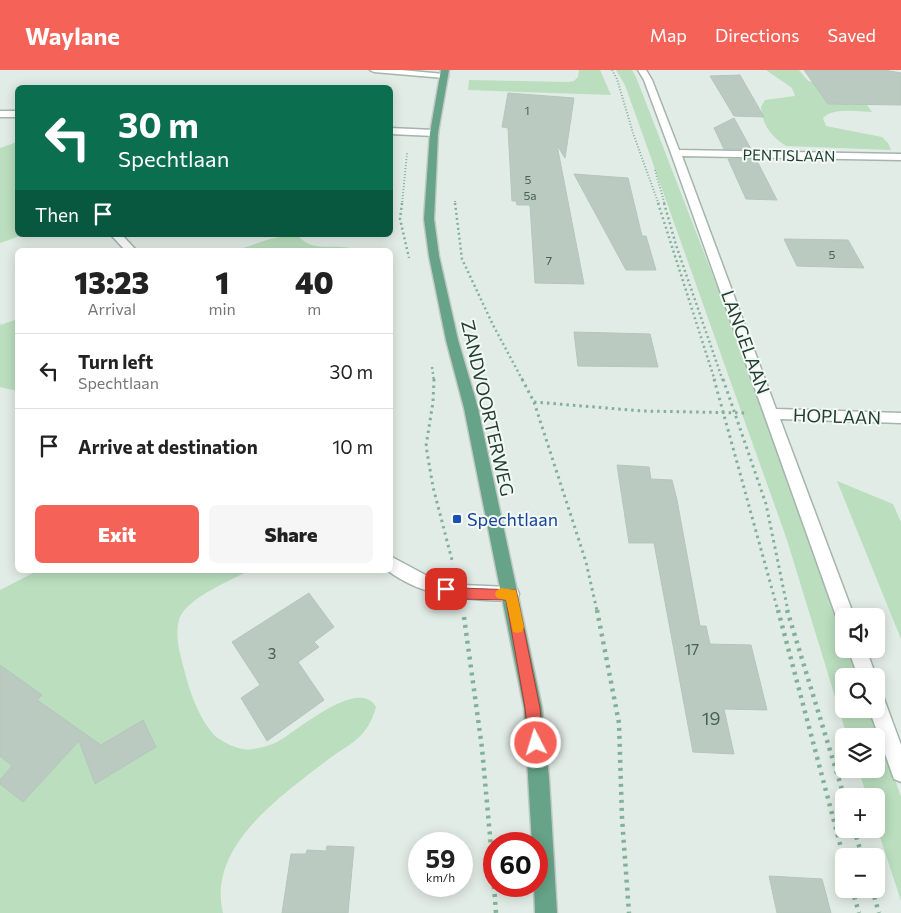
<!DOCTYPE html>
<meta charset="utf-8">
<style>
body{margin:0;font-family:Commissioner,sans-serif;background:#f6f6f6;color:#222;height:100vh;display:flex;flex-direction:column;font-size:19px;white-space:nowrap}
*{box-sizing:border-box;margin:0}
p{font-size:16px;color:#767676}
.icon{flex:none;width:28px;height:28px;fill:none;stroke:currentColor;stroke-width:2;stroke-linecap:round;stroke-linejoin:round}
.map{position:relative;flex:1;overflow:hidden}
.details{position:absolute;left:15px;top:178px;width:378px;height:325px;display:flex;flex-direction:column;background:#fff;border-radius:8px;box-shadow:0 2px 12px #0003}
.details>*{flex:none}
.hud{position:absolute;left:15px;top:15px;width:378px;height:152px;border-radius:8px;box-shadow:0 2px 12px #0003;background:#0b6e4f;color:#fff;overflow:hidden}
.controls{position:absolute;left:835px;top:538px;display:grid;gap:10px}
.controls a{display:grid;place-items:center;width:50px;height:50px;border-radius:8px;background:#fff;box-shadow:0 2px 12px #0003;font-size:25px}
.speed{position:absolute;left:408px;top:762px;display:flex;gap:10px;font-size:25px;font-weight:700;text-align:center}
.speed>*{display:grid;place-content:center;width:65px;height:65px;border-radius:50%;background:#fff;box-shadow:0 2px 12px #0003;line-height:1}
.speed small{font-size:12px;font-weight:400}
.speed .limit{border:8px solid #d22;background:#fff;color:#111}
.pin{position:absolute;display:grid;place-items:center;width:42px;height:42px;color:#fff;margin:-21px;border-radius:10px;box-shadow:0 2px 8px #0006}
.me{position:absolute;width:55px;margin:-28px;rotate:355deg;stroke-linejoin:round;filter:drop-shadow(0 0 4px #0008)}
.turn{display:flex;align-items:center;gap:18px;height:105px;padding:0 20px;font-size:22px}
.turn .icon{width:65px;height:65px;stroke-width:2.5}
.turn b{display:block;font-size:35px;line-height:42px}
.then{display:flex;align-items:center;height:48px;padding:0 20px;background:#0003;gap:10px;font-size:19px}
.eta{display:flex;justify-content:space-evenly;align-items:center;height:85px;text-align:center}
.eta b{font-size:30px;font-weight:800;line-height:35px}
.button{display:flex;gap:10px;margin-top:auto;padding:10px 20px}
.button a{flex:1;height:58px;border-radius:8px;background:#f46258;color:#fff;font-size:20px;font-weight:800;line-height:58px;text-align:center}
.button a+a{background:#f6f6f6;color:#222}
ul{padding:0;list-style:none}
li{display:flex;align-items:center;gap:15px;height:75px;padding:0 20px;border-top:1px solid #e0e0e0}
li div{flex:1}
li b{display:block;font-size:19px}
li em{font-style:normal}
header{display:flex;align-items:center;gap:30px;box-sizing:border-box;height:70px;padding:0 25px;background:#f46258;color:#fff}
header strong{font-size:24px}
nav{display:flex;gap:28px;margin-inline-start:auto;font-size:18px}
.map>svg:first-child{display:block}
.green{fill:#badebe}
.building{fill:#bacac1;stroke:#b4c6bb}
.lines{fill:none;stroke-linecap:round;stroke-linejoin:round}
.minor-casing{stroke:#a5b4ac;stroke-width:3}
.major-casing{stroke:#c1c9c5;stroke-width:3}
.path-far3{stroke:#82b199;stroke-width:2;stroke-dasharray:1 2;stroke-linecap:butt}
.path-far2{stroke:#82b199;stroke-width:2.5;stroke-dasharray:2 3;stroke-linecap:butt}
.path-far1{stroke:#82b199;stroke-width:3;stroke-dasharray:2.5 4;stroke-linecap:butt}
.path{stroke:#82b199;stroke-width:4.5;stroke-dasharray:3 5;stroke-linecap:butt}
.minor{fill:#fff;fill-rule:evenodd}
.major{fill:#66a388;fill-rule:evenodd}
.route{fill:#f46258;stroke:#9f4039}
.slow{fill:#f59e0b}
.transit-dot{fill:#1a4fb4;stroke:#f3f9f5;stroke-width:2}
.labels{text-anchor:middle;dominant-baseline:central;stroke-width:4;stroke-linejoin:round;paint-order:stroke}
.far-number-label{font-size:12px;fill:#486155}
.far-street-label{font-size:15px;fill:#223e31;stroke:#f3f9f5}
.number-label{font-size:15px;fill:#486155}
.street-label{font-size:18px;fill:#223e31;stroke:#f3f9f5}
.transit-label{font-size:18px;fill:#164399;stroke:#f3f9f5;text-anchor:start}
.near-number-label{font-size:18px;fill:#486155}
</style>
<header>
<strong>Waylane</strong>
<nav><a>Map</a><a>Directions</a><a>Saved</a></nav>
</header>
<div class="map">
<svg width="901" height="843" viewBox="0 0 901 843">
<rect width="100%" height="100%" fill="#e2ece6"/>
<path class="green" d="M579,0H600L611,25L468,20L469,10L568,12L574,11L578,7Z
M616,0H632L636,7L758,322L844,562V579H850L859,605L860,606H844V639H871L901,727V831L876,755V726H867L858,699H876V666H847L787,470L625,15Z
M766,0H799L808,11L831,15L860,25L872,42C857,42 834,37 823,48L826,56L882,67L888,73L891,80L786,76C770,65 763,56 761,37L765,30L795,26L792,18Z
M17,72L18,165H23L0,173V78Z
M290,165L298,166C314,184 337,172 356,180H237L270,169Z
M17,249L16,274L17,321L0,317V253L1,255Z
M837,411L893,434L901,452V569Z
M39,500H250C230,511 192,526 181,545C176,554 177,569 179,579C186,608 194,643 215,666C218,669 223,671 228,674C234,677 246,681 253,679C262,678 275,674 282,669C300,658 360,607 376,637C367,669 350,673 326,691C280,727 207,776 223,843H0V520Z"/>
<path class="building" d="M804,0H884L901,3V35L828,34Z
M740,5L764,47L734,46L710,6Z
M508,23L574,28L565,88L557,75L584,214L535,213L530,135H517L516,131H512L508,58L502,57Z
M734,48L751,79H724L714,58Z
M728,89H756L777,130L746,129Z
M574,104L628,108L642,166H646L656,200H626Z
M784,169L848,170L864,198L797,196Z
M574,262L650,264L658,297L578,296Z
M617,395L649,397L651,409L672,410L677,430L700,556H706L710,574L751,575L767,640L724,639L734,684L693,682L654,473H629Z
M309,523L334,557L314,572L319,577L298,592L324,630L267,671L241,628L260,615L232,572Z
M0,595L42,625L37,630L101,675L143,650L156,677L95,714L79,671L23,732L0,714V710L12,696L0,686Z
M327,776L354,777L348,843H282L291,784H306L307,780L326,781Z
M769,806L822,809L831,843H777Z"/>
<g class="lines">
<defs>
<path id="minor" d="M370,0H401L444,4L448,6L444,8L374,2Z
M638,0H646L652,10L679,80L901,84V90L682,86L776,339L901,343V353L780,349L854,546H844V553L839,551L836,546L671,83L644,10Z
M0,41H18V47H0Z
M390,58L434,60L438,63L434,66L390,64Z
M111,165H122L136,180H125Z
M390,486L433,509L462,515L511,517L517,519L519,524L517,529L511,531C466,530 424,528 387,500H390Z
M848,579H866L876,606H858Z
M876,624L883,626L901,675V712L894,709L869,639H876Z"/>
<path id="major" d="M441,0H449L438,63L434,149L439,186L458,270L478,338L542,638L549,708L557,843H535L534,816H536V774H532L524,638L464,338L446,270L429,186L424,149L430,63Z"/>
</defs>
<use href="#minor" class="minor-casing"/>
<use href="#major" class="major-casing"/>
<path class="path-far3" d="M612,0L617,9L633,63L659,135
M655,100L665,135
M455,131V135
M402,135L407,83"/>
<path class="path-far2" d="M402,133L400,149L409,188
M455,133L462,189L493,255L523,311
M658,133L715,311
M664,133L676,175L723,311
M432,297L434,311"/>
<path class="path-far1" d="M434,309L433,332L426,376L433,417L453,494
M522,309L534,332L586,492L597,541
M714,309L778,541
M723,309L766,434L788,541
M534,332L643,341L745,343"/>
<path class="path" d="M597,540L619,653L622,748L629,843
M778,540L844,789
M787,540L844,726
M464,547L482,678L494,810
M854,759L862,786
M494,816L496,843
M852,819L859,843
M872,819L879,843"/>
<use href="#minor" class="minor"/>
<use href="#major" class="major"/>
</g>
<path class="route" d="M446,514L460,518L516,520L540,638L543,673L541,678L536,680L531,678L529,673L525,638L506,530L460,529L441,523L439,519L441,515Z"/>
<path class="slow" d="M501,518L516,520L524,557L522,562L517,563L513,562L506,530L497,528L495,524L497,520Z"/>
<rect class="transit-dot" x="452" y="444" width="10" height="10" rx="2.5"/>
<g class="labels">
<g class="far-number-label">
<text x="527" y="40">1</text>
<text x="528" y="109">5</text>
<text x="530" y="125">5a</text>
<text x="832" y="184">5</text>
<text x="549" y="190">7</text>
</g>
<g class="far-street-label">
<text transform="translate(789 85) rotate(1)">PENTISLAAN</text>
</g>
<g class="number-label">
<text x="692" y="579">17</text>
<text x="272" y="583">3</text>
</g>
<g class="street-label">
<text transform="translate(746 272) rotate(70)">LANGELAAN</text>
<text transform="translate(488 338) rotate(77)">ZANDVOORTERWEG</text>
<text transform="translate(837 346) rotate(2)">HOPLAAN</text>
</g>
<g class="transit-label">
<text x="467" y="449">Spechtlaan</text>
</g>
<g class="near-number-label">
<text x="711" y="648">19</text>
</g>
</g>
</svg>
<div class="controls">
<a><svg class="icon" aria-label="sound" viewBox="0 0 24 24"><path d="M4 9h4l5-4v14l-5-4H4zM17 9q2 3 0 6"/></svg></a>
<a><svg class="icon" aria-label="search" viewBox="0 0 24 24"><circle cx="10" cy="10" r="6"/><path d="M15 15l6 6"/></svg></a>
<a><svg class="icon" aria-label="layers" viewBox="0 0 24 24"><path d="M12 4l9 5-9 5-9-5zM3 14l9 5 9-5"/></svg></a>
<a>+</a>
<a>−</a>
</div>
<div class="speed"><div>59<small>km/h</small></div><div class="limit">60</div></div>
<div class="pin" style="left:446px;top:519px;background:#d93025"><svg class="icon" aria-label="arrive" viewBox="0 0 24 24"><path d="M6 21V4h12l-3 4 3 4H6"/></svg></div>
<svg class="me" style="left:536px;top:673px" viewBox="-20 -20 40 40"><circle r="17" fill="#f46258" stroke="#fff" stroke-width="3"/><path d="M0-11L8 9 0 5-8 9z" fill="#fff"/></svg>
<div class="hud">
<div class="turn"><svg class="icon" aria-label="left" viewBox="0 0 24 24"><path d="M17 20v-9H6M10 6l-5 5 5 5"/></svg><div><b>30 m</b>Spechtlaan</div></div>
<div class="then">Then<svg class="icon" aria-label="arrive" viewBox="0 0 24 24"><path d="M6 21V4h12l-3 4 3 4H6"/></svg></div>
</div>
<section class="details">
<div class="eta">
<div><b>13:23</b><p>Arrival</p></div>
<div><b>1</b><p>min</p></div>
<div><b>40</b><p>m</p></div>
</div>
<ul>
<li><svg class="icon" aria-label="left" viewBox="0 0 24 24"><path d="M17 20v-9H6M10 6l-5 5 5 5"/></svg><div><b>Turn left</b><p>Spechtlaan</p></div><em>30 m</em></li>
<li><svg class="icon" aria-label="arrive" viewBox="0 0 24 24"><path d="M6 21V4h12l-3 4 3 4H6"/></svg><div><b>Arrive at destination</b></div><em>10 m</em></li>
</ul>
<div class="button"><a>Exit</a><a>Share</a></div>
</section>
</div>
